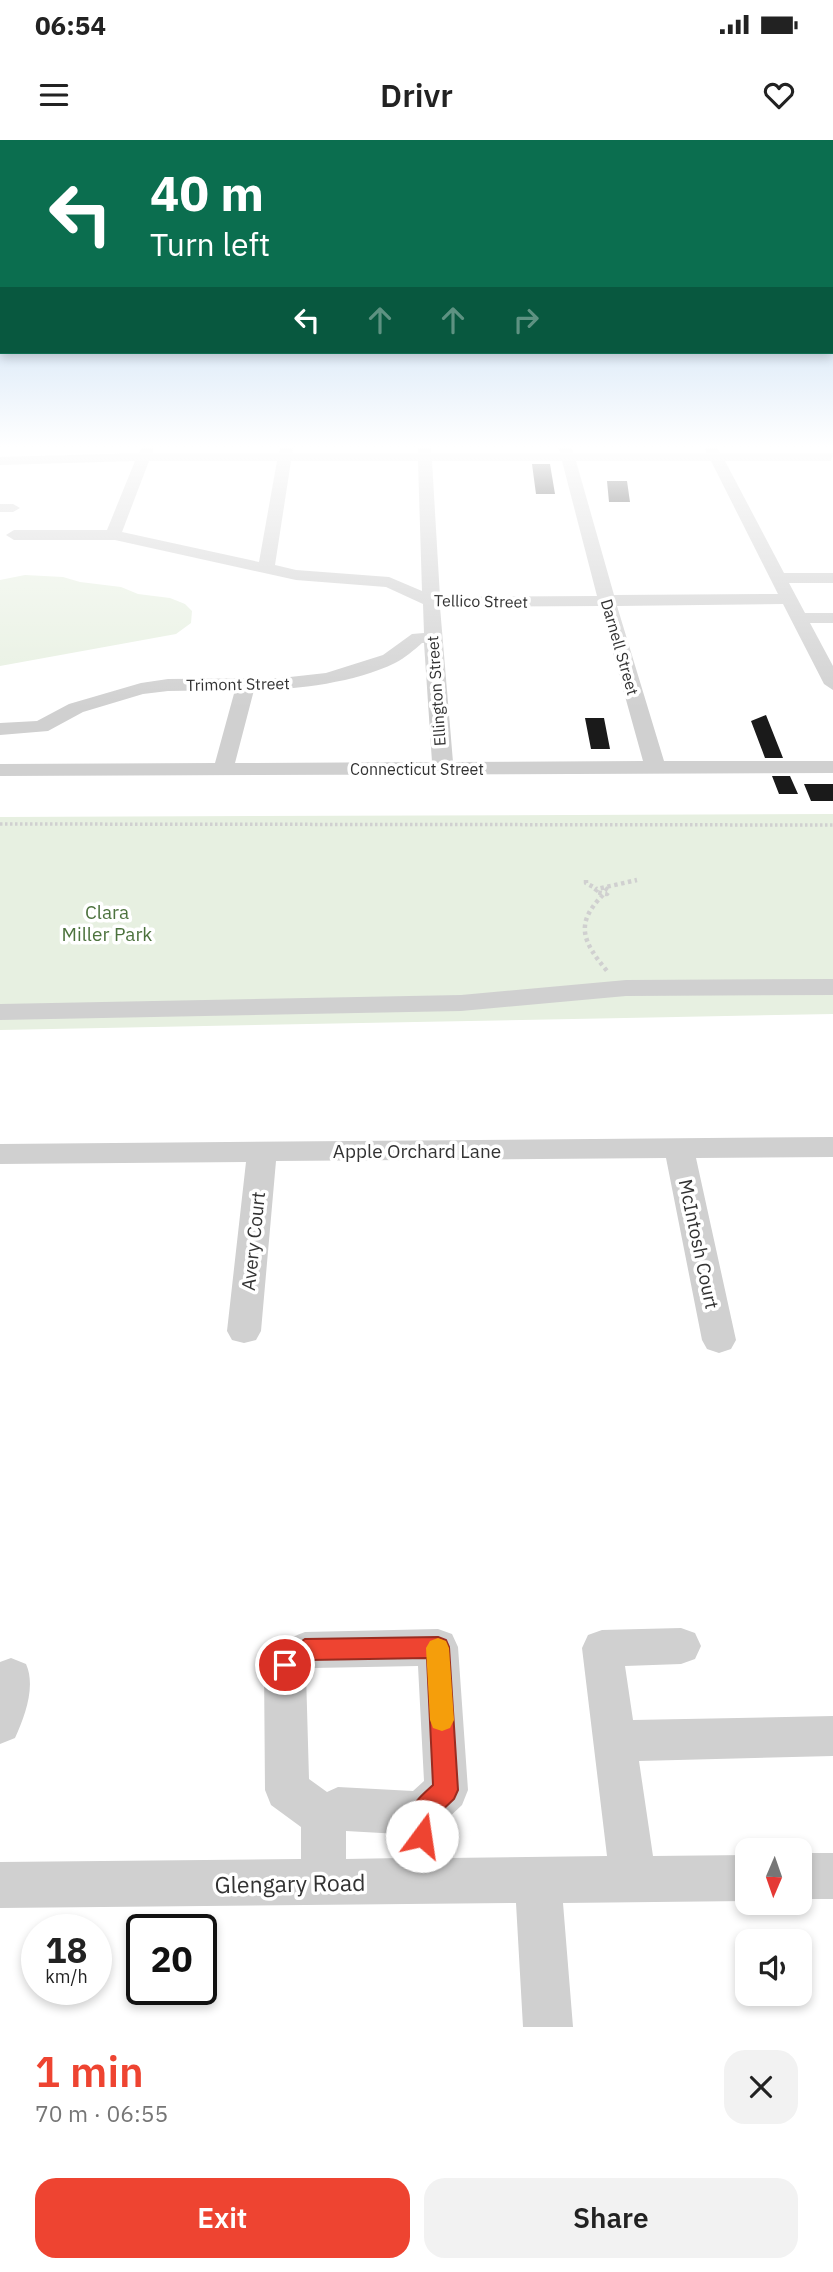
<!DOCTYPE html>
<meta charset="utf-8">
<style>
body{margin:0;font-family:"IBM Plex Sans",sans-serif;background:#f2f2f2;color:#222;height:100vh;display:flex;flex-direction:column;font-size:26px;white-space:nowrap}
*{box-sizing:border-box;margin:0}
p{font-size:23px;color:#767676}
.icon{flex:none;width:38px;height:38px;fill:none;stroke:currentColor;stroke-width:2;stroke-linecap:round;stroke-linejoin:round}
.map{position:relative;height:1887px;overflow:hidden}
.panel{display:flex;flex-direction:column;background:#fff;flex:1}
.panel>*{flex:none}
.guide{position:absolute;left:0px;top:0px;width:833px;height:214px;box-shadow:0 4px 10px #0003;background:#0b6e4f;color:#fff;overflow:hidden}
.needle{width:46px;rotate:182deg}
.tools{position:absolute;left:735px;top:1698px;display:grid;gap:14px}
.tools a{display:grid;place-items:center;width:77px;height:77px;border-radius:14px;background:#fff;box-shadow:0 4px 10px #0003;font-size:35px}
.speed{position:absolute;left:21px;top:1774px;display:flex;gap:14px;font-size:35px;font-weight:700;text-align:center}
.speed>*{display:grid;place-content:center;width:91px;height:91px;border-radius:50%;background:#fff;box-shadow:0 4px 10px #0003;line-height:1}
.speed small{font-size:18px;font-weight:400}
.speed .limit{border:4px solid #111;border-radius:10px;background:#fff;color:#111}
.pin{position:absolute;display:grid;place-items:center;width:60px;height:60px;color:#fff;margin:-30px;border:4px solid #fff;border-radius:50%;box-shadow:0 2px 7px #0007}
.me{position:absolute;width:77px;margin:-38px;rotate:14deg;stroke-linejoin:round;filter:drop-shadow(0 0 5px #0008)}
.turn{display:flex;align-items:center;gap:24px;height:147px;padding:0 35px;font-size:32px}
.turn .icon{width:91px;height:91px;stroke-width:2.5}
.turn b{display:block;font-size:49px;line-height:60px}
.lanes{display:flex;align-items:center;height:66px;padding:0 35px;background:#0003;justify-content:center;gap:35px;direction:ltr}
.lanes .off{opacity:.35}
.round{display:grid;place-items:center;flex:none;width:74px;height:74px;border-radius:21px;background:#f2f2f2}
.summary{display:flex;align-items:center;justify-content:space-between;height:119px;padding:0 35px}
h1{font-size:42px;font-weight:600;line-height:52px;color:#ee4431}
.button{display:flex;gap:14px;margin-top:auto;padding:14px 35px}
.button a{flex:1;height:80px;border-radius:21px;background:#ee4431;color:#fff;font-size:28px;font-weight:600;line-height:80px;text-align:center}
.button a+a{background:#f2f2f2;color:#222}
.status{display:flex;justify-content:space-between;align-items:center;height:49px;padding:0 35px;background:#fff;direction:ltr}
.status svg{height:19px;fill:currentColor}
header{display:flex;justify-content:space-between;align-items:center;height:91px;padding:0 35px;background:#fff;font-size:32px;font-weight:600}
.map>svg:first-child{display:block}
.green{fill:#e7f0e1}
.building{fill:#1a1a1a}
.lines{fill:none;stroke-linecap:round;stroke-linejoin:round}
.path-far1{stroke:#d0d0d0;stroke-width:3.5;stroke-dasharray:2.5 2.5;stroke-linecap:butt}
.path{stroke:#d0d0d0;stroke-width:4.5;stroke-dasharray:3.5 3.5;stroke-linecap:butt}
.minor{fill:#d0d0d0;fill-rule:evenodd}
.route{fill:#ee4431;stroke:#9b2c20;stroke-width:2}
.slow{fill:#f59e0b}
.labels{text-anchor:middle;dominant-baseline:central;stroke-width:7;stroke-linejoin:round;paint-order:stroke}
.far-street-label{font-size:16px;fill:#333;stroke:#fff}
.park-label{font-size:19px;fill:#4c723d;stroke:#fff}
.street-label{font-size:19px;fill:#333;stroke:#fff}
.near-street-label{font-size:23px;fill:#333;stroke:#fff}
</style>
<div class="status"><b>06:54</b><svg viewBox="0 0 49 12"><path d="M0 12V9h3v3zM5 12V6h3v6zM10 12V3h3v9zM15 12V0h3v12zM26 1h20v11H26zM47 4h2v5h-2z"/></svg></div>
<header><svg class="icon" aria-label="menu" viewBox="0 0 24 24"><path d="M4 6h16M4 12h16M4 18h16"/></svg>Drivr<svg class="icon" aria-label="heart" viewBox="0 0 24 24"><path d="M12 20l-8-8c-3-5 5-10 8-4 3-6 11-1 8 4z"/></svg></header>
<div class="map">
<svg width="833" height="1887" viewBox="0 0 833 1887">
<rect width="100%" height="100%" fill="#fff"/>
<path class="green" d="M25,435L63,437L80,442L121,447L138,454L170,458L185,464L192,471L191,483L176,494L0,526V440Z
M833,674V874L0,890V677Z"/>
<path class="building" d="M532,324H550L555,354H536Z
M607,341H627L630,362H609Z
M766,575L783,618H765L751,581Z
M585,578H604L610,609H591Z
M772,636H790L798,654H779Z
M804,644H833V661H811Z"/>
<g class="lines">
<path class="path-far1" d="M0,684L833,685"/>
<path class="path" d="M586,740V743L597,749
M605,748L609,751L607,754L595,752L597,749L637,740
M603,755C574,784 583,802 607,831"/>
<path class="minor" d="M142,304H156L152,313H279L280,304H294L292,313H418L417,304H431V313H560L557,304H571L573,313H707L702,304H716L720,313H833L831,321H725L784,433H833V443H789L805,473H833V483H810L833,526V550L824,544L783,464L617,466L664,621H833V633L0,636V624L215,623L235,550L168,551L143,554L83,572L48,591L0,595V583L37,581L69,564L141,543L168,539L281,538L326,533L383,515L412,494L424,493L423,464L386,447L296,440L115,400H14L6,395L14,390H107L135,321L0,325V317L139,313ZM149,321H277L259,422L122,392ZM291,321H418L422,451L389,437L296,430L275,425ZM432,321H562L597,456L440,457ZM576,321H711L778,454L614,455ZM600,466L643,621L453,622L440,467ZM422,503H424L432,622L235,623L254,550C297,550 357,542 395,523C405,518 414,510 422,503Z
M0,364H13L20,368L13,372H0Z
M833,839V855L626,856L461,871L0,880V864L461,855L626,840Z
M833,997V1017L696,1018L736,1200L731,1209L719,1213L707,1209L702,1200L666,1018L276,1021L261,1191L256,1200L244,1203L232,1200L227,1191L246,1022L0,1024V1004Z
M681,1488L695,1493L701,1506L695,1519L681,1524L625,1526L633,1580L833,1576V1616L639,1621L653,1716L747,1715V1761L563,1763L573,1887H523L516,1763L0,1768V1722L301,1719V1687L271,1665L265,1650L264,1525C273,1507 287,1498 305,1492L438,1489L452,1494L458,1507L468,1650L462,1665L444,1682L446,1718L607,1716L582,1508L588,1495L602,1490ZM418,1526L424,1641L413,1651L338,1647L327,1652L309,1639L306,1533L313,1528ZM346,1691L399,1694L400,1718L346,1719Z
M11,1518L26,1524C36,1546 25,1576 15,1598L0,1604V1522Z
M800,1713H833V1759H800Z"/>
</g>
<linearGradient id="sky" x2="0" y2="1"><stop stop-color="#9dc4eb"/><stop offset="0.54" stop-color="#fff"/><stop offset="1" stop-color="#fff" stop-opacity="0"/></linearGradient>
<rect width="833" height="568" fill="url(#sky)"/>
<path class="route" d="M438,1497L446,1500L449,1507L458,1650L454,1659L434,1678L435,1696L431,1705L422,1709L413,1705C400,1675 412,1664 433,1645L427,1518L310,1520L285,1536L277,1533L274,1525L277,1518L305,1499Z"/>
<path class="slow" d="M438,1498L446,1501L449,1508L454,1580L450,1588L442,1591L433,1588L430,1580L426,1508L430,1501Z"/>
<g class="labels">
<g class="far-street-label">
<text transform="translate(481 461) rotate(1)">Tellico Street</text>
<text transform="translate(620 507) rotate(74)">Darnell Street</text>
<text transform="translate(238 544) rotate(-1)">Trimont Street</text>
<text transform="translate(436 551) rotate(-94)">Ellington Street</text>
<text x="417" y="629">Connecticut Street</text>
</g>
<g class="park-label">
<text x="107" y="772">Clara<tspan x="107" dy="22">Miller Park</tspan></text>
</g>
<g class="street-label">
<text x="417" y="1011">Apple Orchard Lane</text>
<text transform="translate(253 1101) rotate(-84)">Avery Court</text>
<text transform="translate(699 1104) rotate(78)">McIntosh Court</text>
</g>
<g class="near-street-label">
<text transform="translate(290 1743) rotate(-1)">Glengary Road</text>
</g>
</g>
</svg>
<div class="tools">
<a><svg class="needle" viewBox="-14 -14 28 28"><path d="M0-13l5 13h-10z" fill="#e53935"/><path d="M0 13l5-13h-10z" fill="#767676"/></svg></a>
<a><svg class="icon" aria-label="sound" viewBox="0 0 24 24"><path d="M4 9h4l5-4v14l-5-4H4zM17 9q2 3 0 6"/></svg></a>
</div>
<div class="speed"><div>18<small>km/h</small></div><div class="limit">20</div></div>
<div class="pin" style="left:285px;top:1525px;background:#d93025"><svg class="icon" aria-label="arrive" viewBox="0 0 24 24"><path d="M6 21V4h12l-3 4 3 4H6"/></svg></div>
<svg class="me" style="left:422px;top:1696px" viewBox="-20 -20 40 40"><circle r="19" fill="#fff"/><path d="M0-13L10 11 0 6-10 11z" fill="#ee4431"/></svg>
<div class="guide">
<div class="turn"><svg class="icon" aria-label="left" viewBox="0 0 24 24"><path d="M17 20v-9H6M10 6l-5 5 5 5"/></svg><div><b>40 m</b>Turn left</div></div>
<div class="lanes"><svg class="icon" aria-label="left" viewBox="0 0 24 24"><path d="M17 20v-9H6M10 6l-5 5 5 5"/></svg><svg class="icon off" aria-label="ahead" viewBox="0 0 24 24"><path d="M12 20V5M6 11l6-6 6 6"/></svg><svg class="icon off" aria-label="ahead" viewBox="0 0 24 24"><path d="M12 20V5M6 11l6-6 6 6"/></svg><svg class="icon off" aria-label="right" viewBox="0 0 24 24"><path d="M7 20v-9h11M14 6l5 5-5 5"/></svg></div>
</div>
</div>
<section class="panel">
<div class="summary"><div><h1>1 min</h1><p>70 m · 06:55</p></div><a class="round"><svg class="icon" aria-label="close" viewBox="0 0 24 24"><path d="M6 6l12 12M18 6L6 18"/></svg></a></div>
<div class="button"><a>Exit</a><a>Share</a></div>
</section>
